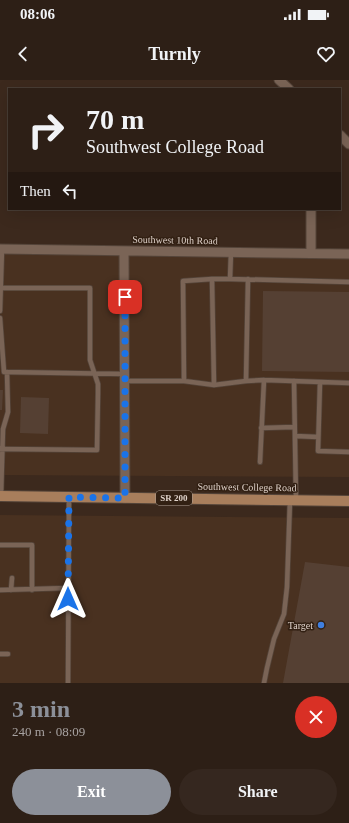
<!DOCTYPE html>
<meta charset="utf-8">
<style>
body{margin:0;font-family:"Times New Roman",serif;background:#35271f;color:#f1f3f6;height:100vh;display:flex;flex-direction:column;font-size:15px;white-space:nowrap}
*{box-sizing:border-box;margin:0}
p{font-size:13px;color:#a7a2a1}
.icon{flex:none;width:22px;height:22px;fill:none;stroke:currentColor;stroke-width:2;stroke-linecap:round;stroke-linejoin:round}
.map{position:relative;height:603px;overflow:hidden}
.drawer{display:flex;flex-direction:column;background:#2d1f16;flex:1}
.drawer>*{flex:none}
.guide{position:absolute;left:8px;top:8px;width:333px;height:122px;border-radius:0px;box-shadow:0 4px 16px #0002,0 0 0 1px #483d35;background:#2d1f16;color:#f1f3f6;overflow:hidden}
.pin{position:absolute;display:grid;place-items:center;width:34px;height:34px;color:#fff;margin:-17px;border-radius:8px;box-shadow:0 2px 6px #0006}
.me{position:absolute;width:44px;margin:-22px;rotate:0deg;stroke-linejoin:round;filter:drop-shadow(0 0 3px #0008)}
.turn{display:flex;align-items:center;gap:14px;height:84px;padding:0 12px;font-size:18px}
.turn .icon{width:52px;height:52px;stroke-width:2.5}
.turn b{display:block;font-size:28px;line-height:34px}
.then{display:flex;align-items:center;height:38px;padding:0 12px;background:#0003;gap:8px;font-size:15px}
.round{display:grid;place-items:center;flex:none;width:42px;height:42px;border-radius:21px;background:#35271f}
.summary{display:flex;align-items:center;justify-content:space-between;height:68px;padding:0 12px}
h1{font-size:24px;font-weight:800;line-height:30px;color:#8c9099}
.action{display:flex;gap:8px;margin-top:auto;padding:8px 12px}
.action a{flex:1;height:46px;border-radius:24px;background:#8c9099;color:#fff;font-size:16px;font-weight:800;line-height:46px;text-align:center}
.action a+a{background:#35271f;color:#f1f3f6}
.status{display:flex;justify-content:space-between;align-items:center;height:28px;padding:0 20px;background:#2d1f16;direction:ltr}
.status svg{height:11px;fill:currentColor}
header{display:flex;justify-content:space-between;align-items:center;height:52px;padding:0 12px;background:#2d1f16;font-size:18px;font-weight:800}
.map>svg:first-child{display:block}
.built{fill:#493120}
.building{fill:#554033}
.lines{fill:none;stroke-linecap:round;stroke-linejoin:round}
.lane-casing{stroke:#544439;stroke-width:6}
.street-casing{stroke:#544439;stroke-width:11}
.primary-casing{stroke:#544439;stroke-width:12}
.lane{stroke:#7a6456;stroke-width:4.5}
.street{stroke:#7a6456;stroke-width:9}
.primary{stroke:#a87e5c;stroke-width:10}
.route{stroke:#1a73e8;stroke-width:7;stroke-dasharray:0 12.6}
.shop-dot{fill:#3f7fe0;stroke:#322013;stroke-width:1.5}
.labels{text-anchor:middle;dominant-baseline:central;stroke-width:3;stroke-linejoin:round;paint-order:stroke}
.shield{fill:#322013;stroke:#ab9d93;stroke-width:1}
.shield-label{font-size:9px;font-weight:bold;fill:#dfd2ca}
.street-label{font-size:10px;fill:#dfd2ca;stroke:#322013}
.poi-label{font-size:10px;fill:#dfd2ca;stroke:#322013;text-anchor:end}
</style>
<div class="status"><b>08:06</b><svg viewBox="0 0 49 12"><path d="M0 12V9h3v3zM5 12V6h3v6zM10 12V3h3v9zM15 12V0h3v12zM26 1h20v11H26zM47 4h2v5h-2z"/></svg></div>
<header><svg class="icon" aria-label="back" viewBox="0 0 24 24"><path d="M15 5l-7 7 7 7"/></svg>Turnly<svg class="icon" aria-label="heart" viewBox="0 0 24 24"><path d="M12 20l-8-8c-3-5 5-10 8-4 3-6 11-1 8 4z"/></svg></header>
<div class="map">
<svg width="349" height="603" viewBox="0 0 349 603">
<rect width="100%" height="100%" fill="#3c291d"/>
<path class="built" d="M0,174L349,177V397L0,395Z
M0,435L349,438V603H0Z"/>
<path class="building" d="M263,211L349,212V292L262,291Z
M0,310H3L2,330H0Z
M21,317L49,318L48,354L20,353Z
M305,482L349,487V603H283Z"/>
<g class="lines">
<defs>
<path id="lane" d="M231,172L230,199L349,202
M212,199L183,201L184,301L214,305
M230,199H212L214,305L246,301L248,199
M0,231L2,169
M0,238L4,292L125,294
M125,301H184
M246,301L264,300L349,303
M294,301L296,420
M320,302L318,371L349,372
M261,348L294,347
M295,356L318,357
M0,369L97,370L98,313V304L90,280V208H1
M260,382L264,300
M1,416L3,349L8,332L7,292
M0,465H32V510
M0,510L68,508
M11,510L12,498
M0,574H8
M68,603L69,417
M264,603L267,588L274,559L284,534L287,507L290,420"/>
<path id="street" d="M279,0L289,9
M340,55L349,64
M0,169L349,174
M124,171L125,418
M311,173V129"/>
<path id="primary" d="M0,416L349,421"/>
</defs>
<use href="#lane" class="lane-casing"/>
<use href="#street" class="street-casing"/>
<use href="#primary" class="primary-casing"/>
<use href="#lane" class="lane"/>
<use href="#street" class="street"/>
<use href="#primary" class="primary"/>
</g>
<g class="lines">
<path class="route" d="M68,519L69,417L125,418V217"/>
</g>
<circle class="shop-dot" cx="321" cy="545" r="4"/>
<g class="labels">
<rect class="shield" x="156" y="411" width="36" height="14" rx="3"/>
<g class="shield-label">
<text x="174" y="418">SR 200</text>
</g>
<g class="street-label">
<text transform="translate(175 160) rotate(1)">Southwest 10th Road</text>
<text transform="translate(247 407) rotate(1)">Southwest College Road</text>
</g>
<g class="poi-label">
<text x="313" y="545">Target</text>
</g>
</g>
</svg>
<div class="pin" style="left:125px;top:217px;background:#d93025"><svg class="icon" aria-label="arrive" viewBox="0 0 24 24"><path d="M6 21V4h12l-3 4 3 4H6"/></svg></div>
<svg class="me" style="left:68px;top:519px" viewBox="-20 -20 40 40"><path d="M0-17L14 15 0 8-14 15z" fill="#1a73e8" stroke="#fff" stroke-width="4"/></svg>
<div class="guide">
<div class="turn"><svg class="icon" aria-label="right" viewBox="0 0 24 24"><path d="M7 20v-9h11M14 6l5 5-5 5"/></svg><div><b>70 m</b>Southwest College Road</div></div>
<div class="then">Then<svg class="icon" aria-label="left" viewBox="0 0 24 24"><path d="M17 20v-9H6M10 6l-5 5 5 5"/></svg></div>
</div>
</div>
<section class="drawer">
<div class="summary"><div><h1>3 min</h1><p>240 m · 08:09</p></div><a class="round" style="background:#d93025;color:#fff"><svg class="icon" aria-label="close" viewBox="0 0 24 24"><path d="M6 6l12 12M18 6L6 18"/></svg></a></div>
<div class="action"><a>Exit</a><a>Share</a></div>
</section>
